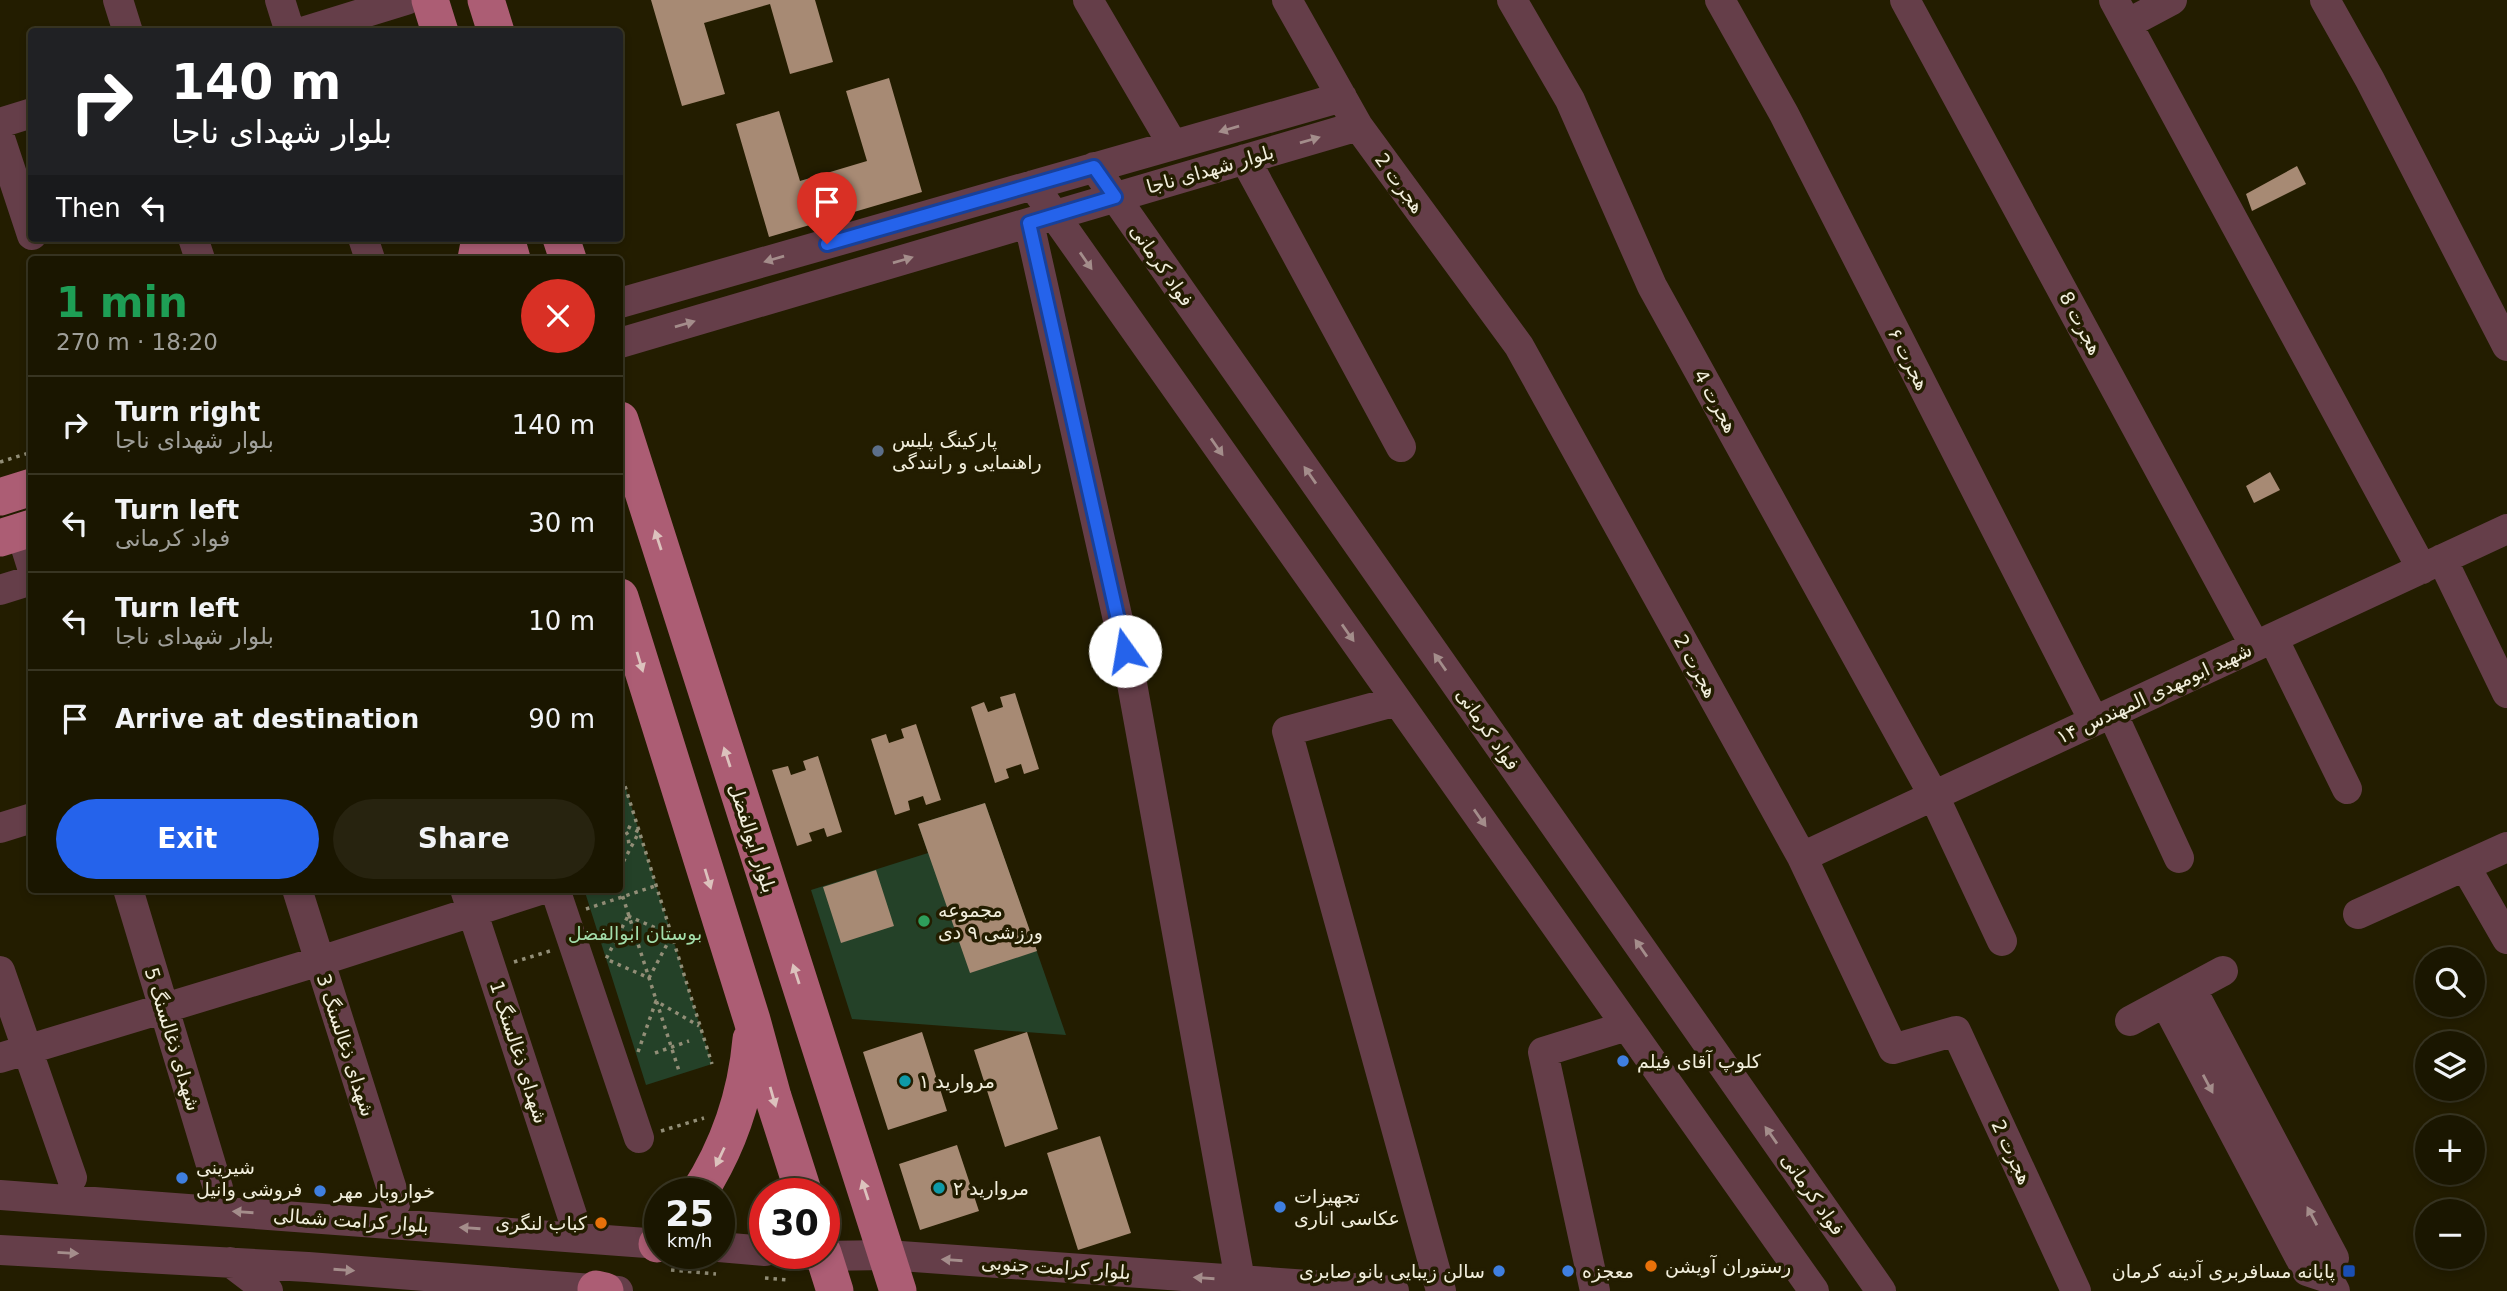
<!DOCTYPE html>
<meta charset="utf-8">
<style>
body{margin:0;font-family:"DejaVu Sans","Noto Naskh Arabic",sans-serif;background:#27230f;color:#f1f3f6;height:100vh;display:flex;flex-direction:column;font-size:26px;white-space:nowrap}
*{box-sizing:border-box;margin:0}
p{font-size:23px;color:#9f9f99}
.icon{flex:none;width:38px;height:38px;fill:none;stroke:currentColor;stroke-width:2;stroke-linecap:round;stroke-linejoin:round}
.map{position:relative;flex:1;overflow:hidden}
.details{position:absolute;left:28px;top:256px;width:595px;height:637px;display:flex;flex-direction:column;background:#1a1600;border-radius:7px;box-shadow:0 4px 10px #0003,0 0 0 2px #383522}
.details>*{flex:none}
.banner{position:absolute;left:28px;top:28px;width:595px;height:214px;border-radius:7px;box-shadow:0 4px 10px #0003,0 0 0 2px #383522;background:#202124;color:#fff;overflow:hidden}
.fabs{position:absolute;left:2415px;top:947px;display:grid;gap:14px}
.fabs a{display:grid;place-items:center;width:70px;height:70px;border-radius:50%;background:#1a1600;box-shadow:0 4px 10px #0003,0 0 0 2px #383522;font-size:35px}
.speed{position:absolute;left:644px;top:1178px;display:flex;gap:14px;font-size:35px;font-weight:700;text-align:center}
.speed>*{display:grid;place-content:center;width:91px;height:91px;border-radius:50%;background:#1a1600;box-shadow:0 4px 10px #0003,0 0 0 2px #383522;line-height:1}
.speed small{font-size:18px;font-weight:400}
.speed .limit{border:10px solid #d22;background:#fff;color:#111}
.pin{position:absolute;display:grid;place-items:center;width:60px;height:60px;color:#fff;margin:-72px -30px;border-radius:50% 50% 50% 0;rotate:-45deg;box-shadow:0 0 7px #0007}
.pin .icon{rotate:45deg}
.me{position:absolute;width:77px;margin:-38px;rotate:347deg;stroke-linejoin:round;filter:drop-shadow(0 0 5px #0008)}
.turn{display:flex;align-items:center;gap:24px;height:147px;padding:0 28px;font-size:32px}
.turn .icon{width:91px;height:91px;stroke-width:2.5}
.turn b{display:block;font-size:49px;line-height:60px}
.then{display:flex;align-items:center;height:66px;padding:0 28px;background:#0003;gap:14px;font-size:26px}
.round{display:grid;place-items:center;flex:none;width:74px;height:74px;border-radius:37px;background:#27230f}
.overview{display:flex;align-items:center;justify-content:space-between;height:119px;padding:0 28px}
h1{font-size:42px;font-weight:800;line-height:52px;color:#1e9e55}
.button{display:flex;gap:14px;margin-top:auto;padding:14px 28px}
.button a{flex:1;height:80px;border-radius:42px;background:#2563eb;color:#fff;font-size:28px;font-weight:800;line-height:80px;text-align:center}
.button a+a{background:#27230f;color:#f1f3f6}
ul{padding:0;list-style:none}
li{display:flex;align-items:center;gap:21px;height:98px;padding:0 28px;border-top:2px solid #383522}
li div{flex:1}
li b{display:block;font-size:26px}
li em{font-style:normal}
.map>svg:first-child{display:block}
.green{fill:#244128}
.building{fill:#a78a74}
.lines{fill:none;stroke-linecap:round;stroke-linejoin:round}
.path{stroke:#928e77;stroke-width:3.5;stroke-dasharray:3.5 5;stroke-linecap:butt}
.minor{stroke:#653e49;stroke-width:30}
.major{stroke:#ac5d74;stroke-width:37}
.oneway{fill:#a48d8b}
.oneway2{fill:#dcc2bd}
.route-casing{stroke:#184099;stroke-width:18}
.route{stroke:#2563eb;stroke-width:12}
.service-dot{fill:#5c6f8a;stroke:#231d00;stroke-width:2.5}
.leisure-dot{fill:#2e9e5b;stroke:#231d00;stroke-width:2.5}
.shop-dot{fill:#3f7fe0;stroke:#231d00;stroke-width:2.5}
.culture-dot{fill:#0f9aa8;stroke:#231d00;stroke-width:2.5}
.food-dot{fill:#e8710a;stroke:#231d00;stroke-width:2.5}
.transit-dot{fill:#1a4fb4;stroke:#231d00;stroke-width:2.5}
.labels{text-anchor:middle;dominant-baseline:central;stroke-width:7;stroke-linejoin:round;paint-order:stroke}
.street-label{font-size:19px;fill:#f1eedc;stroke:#231d00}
.poi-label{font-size:19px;fill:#f1eedc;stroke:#231d00;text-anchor:start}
.park-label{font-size:19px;fill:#a3deab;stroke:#231d00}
</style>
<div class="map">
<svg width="2507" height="1291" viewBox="0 0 2507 1291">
<rect width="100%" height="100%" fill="#231d00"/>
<path class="green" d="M620,770L712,1064L646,1085L584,889H620Z
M985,803L1066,1035L852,1019L811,890L928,853L918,824Z"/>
<path class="building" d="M651,0H815L833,62L790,74L770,4L704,23L725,94L682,106Z
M889,78L922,192L769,237L736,124L779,111L800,181L867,161L846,91Z
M2297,166L2306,184L2252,211L2246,194Z
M2270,472L2280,490L2254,503L2246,486Z
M1015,693L1039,769L1024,774L1021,764L1006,769L1009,778L995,783L971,707L984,702L988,712L1003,707L1000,697Z
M916,724L941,800L926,805L923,796L908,801L910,810L895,815L871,739L886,734L889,743L904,738L901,729Z
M818,756L842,832L827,837L824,828L809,833L812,841L797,846L772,770L788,766L791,775L806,770L803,761Z
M985,803L1037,951L970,973L918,824Z
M876,870L894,926L841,943L823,887Z
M922,1032L947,1111L888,1130L863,1052Z
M1027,1032L1058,1129L1005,1147L974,1050Z
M1100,1136L1131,1233L1078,1250L1047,1153Z
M957,1145L979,1211L920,1230L899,1164Z"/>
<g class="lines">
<path class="path" d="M0,462L32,452
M620,770L712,1064
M620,823L639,832L620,868
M621,825L628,835L629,846
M620,888L680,1074
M586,909L655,886
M628,916L672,935L649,978L606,959Z
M514,962L550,951
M638,1052L656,1001L699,1026
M655,1053L689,1041
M661,1131L704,1118
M671,1270L716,1274
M765,1278L789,1280"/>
<path class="minor" d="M118,0L128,32
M280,0L290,32
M1088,0L1173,145
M1287,0L1358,126L1519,346L1802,857L1893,1049L1956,1031L2076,1291
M1512,0L1570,100L1652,286L1934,796L2002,941
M1720,0L1784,114L2094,721
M1905,0L2255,646
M2114,0L2422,569
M2325,0L2370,80L2507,346
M2127,24L2172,0
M302,32L406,0
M0,123L32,113
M0,138L32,235
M1245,159L1401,447
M1094,167L1881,1291
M1033,185L1814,1291
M1029,223L1131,678L1240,1280
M193,238L200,259
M363,238L370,259
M620,303L1342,97
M620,343L1358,126
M21,532L32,567
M2442,559L2507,693
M0,590L32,580
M2273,638L2347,789
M1397,701L1287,731L1441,1291
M2112,713L2179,858
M0,828L32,818
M1802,857L2507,529
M2465,866L2507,939
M128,889L218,1188
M297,889L396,1202
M465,889L572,1215
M555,889L639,1138
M2358,914L2507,847
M0,971L72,1178
M2191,988L2334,1258L2328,1278
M2165,1002L2307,1271L2328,1278L2335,1291
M2130,1021L2223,971
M0,1058L320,961L543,889
M0,1195L660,1244
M719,1247L765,1251
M0,1250L308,1267L618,1291
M793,1253L823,1256L886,1255L1394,1291
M230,1262L268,1291
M1595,1291L1543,1052L1627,1026"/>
<path class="major" d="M430,0L440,32
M486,0L496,32
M506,238L512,259
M561,238L568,259
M476,259L480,238
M620,420L898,1291
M0,497L32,487
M0,538L32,528
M620,597L752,1020L773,1097L804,1194
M698,1194C729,1146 746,1096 751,1039
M657,1244L660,1241
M823,1253L835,1291
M596,1289L605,1291"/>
</g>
<defs><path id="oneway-solid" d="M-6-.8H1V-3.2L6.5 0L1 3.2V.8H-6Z" transform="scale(1.75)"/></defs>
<g class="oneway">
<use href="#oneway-solid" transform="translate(1229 129) rotate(164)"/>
<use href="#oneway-solid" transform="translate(1310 140) rotate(-16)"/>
<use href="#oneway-solid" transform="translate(774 259) rotate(164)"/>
<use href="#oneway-solid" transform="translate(903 260) rotate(-16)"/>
<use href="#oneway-solid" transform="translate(1086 261) rotate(55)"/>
<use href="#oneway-solid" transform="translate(685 324) rotate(-16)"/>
<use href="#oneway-solid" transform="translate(1217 447) rotate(55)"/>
<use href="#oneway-solid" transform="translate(1310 475) rotate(-125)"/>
<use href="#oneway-solid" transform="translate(1348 633) rotate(55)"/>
<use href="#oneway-solid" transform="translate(1440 662) rotate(-125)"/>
<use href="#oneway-solid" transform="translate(1480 818) rotate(55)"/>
<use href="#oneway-solid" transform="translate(1641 948) rotate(-125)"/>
<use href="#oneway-solid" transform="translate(2208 1084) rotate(62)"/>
<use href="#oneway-solid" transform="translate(1771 1135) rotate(-125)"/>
<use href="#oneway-solid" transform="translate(243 1212) rotate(-176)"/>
<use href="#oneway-solid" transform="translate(2312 1216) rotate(-118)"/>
<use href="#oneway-solid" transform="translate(470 1228) rotate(-176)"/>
<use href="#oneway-solid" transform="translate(68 1253) rotate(3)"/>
<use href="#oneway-solid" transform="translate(952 1260) rotate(-176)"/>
<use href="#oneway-solid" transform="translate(344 1270) rotate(4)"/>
<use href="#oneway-solid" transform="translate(1204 1278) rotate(-176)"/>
</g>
<g class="oneway2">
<use href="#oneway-solid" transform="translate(658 540) rotate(-108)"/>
<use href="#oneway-solid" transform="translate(640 662) rotate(73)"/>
<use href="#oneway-solid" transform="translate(727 757) rotate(-108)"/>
<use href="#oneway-solid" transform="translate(708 879) rotate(73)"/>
<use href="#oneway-solid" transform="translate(796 974) rotate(-108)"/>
<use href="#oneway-solid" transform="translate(773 1097) rotate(74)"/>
<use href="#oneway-solid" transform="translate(720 1157) rotate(115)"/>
<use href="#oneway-solid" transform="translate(865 1190) rotate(-108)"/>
</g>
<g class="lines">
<defs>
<path id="route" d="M827,244L1094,167L1115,197L1029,223L1125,651"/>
</defs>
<use href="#route" class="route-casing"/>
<use href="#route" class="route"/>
</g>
<circle class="service-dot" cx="878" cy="451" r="7"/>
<circle class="leisure-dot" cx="924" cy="921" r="7"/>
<g class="shop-dot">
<circle cx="1623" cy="1061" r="7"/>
<circle cx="182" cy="1178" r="7"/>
<circle cx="320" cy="1191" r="7"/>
<circle cx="1280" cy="1207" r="7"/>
<circle cx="1499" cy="1271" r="7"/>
<circle cx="1568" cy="1271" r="7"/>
</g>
<g class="culture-dot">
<circle cx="905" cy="1081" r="7"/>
<circle cx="939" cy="1188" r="7"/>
</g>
<g class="food-dot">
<circle cx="601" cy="1223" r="7"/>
<circle cx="1651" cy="1266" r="7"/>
</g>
<rect class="transit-dot" x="2342" y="1264" width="14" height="14" rx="3.5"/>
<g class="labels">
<g class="street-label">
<text transform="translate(1210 169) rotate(-16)">بلوار شهدای ناجا</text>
<text transform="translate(1400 183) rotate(54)">هجرت 2</text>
<text transform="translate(1162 265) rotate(55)">فواد کرمانی</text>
<text transform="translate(2081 323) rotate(62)">هجرت 8</text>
<text transform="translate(1909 359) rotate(63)">هجرت ۶</text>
<text transform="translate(1716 401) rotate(61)">هجرت 4</text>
<text transform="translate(1696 666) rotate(61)">هجرت 2</text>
<text transform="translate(2154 693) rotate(-25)">شهید ابومهدی المهندس ۱۴</text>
<text transform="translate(1488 729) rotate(55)">فواد کرمانی</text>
<text transform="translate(753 838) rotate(72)">بلوار ابوالفضل</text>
<text transform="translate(173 1039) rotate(73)">شهدای ذغالسنگ 5</text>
<text transform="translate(346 1045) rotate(72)">شهدای ذغالسنگ 3</text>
<text transform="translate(519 1052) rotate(72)">شهدای ذغالسنگ 1</text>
<text transform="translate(2012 1152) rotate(65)">هجرت 2</text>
<text transform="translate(1813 1194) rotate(55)">فواد کرمانی</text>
<text transform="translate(351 1220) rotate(4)">بلوار کرامت شمالی</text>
<text transform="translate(1056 1267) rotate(4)">بلوار کرامت جنوبی</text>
</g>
<g class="poi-label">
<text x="892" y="440">پارکینگ پلیس<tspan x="892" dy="22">راهنمایی و رانندگی</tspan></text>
<text x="938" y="910">مجموعه<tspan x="938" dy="22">ورزشی ۹ دی</tspan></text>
<text x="1637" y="1061">کلوپ آقای فیلم</text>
<text x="919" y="1081">مروارید ۱</text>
<text x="196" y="1167">شیرینی<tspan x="196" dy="22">فروشی وانیل</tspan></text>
<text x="953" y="1188">مروارید ۲</text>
<text x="334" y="1191">خواروبار مهر</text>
<text x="1294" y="1196">تجهیزات<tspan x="1294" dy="22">عکاسی اناری</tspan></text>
<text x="587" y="1223" text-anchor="end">کباب لنگری</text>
<text x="1665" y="1266">رستوران آویشن</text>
<text x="1485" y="1271" text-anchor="end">سالن زیبایی بانو صابری</text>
<text x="1582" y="1271">معجزه</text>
<text x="2335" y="1271" text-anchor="end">پایانه مسافربری آدینه کرمان</text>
</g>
<g class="park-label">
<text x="635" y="933">بوستان ابوالفضل</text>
</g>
</g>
</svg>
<div class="fabs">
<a><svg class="icon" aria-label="search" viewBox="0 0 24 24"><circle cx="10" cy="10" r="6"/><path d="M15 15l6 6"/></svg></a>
<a><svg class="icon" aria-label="layers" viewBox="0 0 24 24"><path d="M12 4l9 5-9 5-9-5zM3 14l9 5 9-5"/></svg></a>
<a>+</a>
<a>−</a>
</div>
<div class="speed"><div>25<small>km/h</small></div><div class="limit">30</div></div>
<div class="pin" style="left:827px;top:244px;background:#d93025"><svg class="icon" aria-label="arrive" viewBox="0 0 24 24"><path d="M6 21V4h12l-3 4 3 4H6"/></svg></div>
<svg class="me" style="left:1125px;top:651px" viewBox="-20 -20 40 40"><circle r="19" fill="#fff"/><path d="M0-13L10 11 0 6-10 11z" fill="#2563eb"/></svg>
<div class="banner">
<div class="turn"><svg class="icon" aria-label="right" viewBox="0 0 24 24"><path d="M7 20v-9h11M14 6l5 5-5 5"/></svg><div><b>140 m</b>بلوار شهدای ناجا</div></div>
<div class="then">Then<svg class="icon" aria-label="left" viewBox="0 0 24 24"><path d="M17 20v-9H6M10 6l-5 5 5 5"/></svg></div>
</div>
<section class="details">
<div class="overview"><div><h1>1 min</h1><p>270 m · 18:20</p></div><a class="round" style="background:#d93025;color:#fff"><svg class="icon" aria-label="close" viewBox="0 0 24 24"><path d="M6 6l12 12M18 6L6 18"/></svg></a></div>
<ul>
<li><svg class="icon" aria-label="right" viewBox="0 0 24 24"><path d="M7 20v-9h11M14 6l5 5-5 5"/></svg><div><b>Turn right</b><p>بلوار شهدای ناجا</p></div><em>140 m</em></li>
<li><svg class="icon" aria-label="left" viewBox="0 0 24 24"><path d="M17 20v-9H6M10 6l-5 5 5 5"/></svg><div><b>Turn left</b><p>فواد کرمانی</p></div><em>30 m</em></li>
<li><svg class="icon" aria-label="left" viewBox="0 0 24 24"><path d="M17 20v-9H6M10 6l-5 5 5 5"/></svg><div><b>Turn left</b><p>بلوار شهدای ناجا</p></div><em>10 m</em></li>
<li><svg class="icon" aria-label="arrive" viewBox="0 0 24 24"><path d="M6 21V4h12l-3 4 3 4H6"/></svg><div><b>Arrive at destination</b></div><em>90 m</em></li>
</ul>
<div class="button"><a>Exit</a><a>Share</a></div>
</section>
</div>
